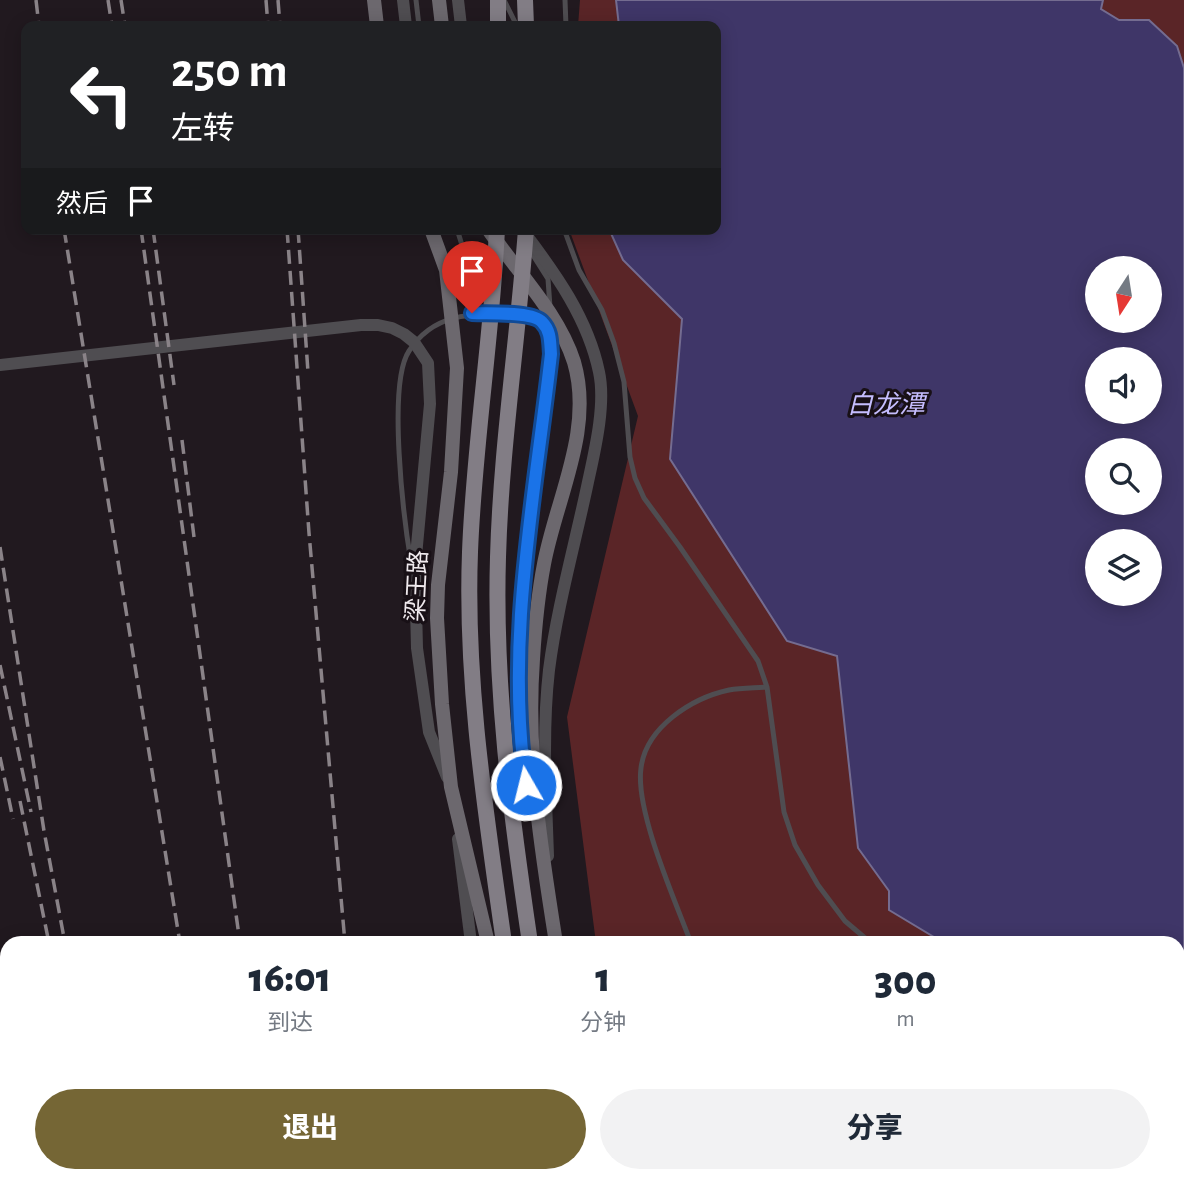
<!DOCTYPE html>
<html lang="zh">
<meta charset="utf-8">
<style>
body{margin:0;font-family:"Alegreya Sans","Noto Sans SC",sans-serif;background:#f2f2f3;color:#1f2937;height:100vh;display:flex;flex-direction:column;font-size:26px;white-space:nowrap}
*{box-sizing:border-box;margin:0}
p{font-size:23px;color:#747a83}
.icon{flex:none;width:38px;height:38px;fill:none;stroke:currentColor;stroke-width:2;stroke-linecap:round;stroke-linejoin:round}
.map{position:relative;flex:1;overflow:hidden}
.details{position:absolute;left:0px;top:936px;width:1185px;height:247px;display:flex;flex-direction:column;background:#fff;border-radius:21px 21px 0 0;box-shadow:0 4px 18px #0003}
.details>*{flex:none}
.top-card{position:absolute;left:21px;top:21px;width:700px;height:214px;border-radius:14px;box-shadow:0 4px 18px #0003;background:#202124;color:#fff;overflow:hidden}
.needle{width:46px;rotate:192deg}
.tools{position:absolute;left:1085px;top:256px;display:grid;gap:14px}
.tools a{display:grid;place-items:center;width:77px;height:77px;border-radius:50%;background:#fff;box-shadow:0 4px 18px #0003;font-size:35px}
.pin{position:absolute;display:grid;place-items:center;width:60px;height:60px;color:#fff;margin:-72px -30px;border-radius:50% 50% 50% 0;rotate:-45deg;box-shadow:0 0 7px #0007}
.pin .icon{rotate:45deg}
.me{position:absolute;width:77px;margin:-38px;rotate:352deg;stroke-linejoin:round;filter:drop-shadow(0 0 5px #0008)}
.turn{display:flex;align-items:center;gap:24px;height:147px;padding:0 35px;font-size:32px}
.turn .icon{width:91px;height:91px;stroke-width:2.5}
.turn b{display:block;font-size:49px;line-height:60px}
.then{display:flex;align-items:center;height:66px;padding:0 35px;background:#0003;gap:14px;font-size:26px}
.eta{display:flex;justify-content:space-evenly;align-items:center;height:119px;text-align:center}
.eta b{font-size:42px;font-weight:800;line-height:49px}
.action{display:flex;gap:14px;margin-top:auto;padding:14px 35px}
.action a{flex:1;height:80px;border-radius:42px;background:#756635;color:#fff;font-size:28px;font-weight:800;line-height:80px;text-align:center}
.action a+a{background:#f2f2f3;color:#1f2937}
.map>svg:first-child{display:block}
.green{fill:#5a2527;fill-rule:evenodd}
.water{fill:#3f3668;stroke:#746c90;stroke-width:2;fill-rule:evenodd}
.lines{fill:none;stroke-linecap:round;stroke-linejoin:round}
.path{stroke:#676065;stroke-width:2.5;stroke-dasharray:3.5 3.5;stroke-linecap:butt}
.service{stroke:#4f4d51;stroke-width:5}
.tertiary{stroke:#4f4d51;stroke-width:12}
.secondary{stroke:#6c686e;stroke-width:14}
.primary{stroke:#827d85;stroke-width:16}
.rail{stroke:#8a8388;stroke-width:3.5;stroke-dasharray:14 7;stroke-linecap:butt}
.route-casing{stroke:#114b97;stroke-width:18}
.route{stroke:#1a73e8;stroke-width:12}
.labels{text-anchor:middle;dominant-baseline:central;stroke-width:6;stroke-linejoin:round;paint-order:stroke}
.street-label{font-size:24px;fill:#f0eaee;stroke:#181016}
.water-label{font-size:26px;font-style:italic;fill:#c5bdfe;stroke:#181016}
</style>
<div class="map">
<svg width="1184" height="1182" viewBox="0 0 1184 1182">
<rect width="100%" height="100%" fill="#21191f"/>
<path class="green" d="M580,0H1184V1182H627L626,1176H1178V943H596L567,717L638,416L569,229H716V26H578ZM1097,268H1150V320H1097ZM1097,359H1150V411H1097ZM1097,450H1150V502H1097ZM1097,541H1150V593H1097Z"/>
<path class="water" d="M616,0H1103L1101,9L1119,20H1149L1177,46L1184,68V1182H1120L1114,1176H1178V943H944L889,910V891L858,848L837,656L787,641L670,459L682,319L623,260L609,229H716V26H619ZM1097,268H1150V320H1097ZM1097,359H1150V411H1097ZM1097,450H1150V502H1097ZM1097,541H1150V593H1097Z"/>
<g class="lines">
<path class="path" d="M735,1176L751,1182
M885,1176L894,1182
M1074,1176L1077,1182
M778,1182L787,1176"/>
<path class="service" d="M416,0L419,26
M504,0L517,26
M565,0L566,26
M457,229L470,271L472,313
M564,229L579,270L602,310L614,343L624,382L630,457L635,478L644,498L680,547L758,661L767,687L784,812L795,845L818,885L845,921L871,943
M529,249L548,279L550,307
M411,562C404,521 387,384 409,351C433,314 469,313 508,315C519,315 535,314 543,323C551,333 550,342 551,353L518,637L520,743L530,796
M691,943C675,900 635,811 641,768C646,727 692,698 729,690C741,688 755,688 767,687
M655,1176L657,1182"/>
<path class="tertiary" d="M403,0L406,26
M458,0L461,26
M524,232C556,274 588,319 599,372C606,404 595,450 588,482C575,544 557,607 549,670C542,732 546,794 548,856
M0,365L361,325H378L392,328L404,334L414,342L428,363L430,404L415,567L417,648L429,732L447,777
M458,839L471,943
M0,1081L4,1080
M505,1176L506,1182
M592,1176L593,1182"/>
<path class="secondary" d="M374,0L377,26
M439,0L442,26
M431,229L446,270L457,368L451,472L438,585L437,618L442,704L451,787L488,943
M488,229C517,272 558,312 574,362C594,430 556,499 544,564C538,595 535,627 533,659C526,755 541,849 556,943"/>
<path class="primary" d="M498,0V26
M525,0L526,26
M497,229C492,337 474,444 470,552C465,683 486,814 504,943
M526,229C518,339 501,448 498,557C494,689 511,814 530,943
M536,1176L537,1182
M564,1176L565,1182"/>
<path class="rail" d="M36,0L39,26
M108,0L112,26
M121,0L125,26
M266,0L268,26
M278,0L280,26
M64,229L180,943
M141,229L240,943
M153,229L174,385
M287,229L309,533L345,943
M298,229L308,372
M182,440L194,537
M0,547L44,831L65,943
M0,665L31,812
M0,757L13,819
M20,801L49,943
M107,1176L108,1182
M276,1176L277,1182
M368,1176L369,1182
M191,1182V1176"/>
</g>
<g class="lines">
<defs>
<path id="route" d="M472,313C488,314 532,311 542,322C551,331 550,342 551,354C535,497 505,640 526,785"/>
</defs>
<use href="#route" class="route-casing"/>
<use href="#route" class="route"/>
</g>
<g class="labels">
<g class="street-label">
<text transform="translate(418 586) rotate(-87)">梁王路</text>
</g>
<g class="water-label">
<text x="886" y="405">白龙潭</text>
</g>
</g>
</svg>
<div class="tools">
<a><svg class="needle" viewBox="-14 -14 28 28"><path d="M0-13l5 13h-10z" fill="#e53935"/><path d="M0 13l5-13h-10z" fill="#747a83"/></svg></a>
<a><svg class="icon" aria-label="sound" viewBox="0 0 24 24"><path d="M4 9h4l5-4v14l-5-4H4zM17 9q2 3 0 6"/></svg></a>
<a><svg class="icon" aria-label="search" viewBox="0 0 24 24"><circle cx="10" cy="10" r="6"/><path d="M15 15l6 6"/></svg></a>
<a><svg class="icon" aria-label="layers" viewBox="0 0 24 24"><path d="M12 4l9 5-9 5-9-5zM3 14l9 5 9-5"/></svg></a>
</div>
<div class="pin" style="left:472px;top:313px;background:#d93025"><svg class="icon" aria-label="arrive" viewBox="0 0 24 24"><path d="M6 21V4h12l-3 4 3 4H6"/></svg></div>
<svg class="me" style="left:526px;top:785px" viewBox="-20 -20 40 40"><circle r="17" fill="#1a73e8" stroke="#fff" stroke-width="3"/><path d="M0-11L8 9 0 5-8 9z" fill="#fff"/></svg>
<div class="top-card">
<div class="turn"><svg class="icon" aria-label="left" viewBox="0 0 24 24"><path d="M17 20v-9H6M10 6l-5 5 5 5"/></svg><div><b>250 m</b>左转</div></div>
<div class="then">然后<svg class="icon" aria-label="arrive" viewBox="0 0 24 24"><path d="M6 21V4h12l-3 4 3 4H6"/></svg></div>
</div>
<section class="details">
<div class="eta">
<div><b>16:01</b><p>到达</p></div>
<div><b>1</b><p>分钟</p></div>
<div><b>300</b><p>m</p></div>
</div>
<div class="action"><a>退出</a><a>分享</a></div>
</section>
</div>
